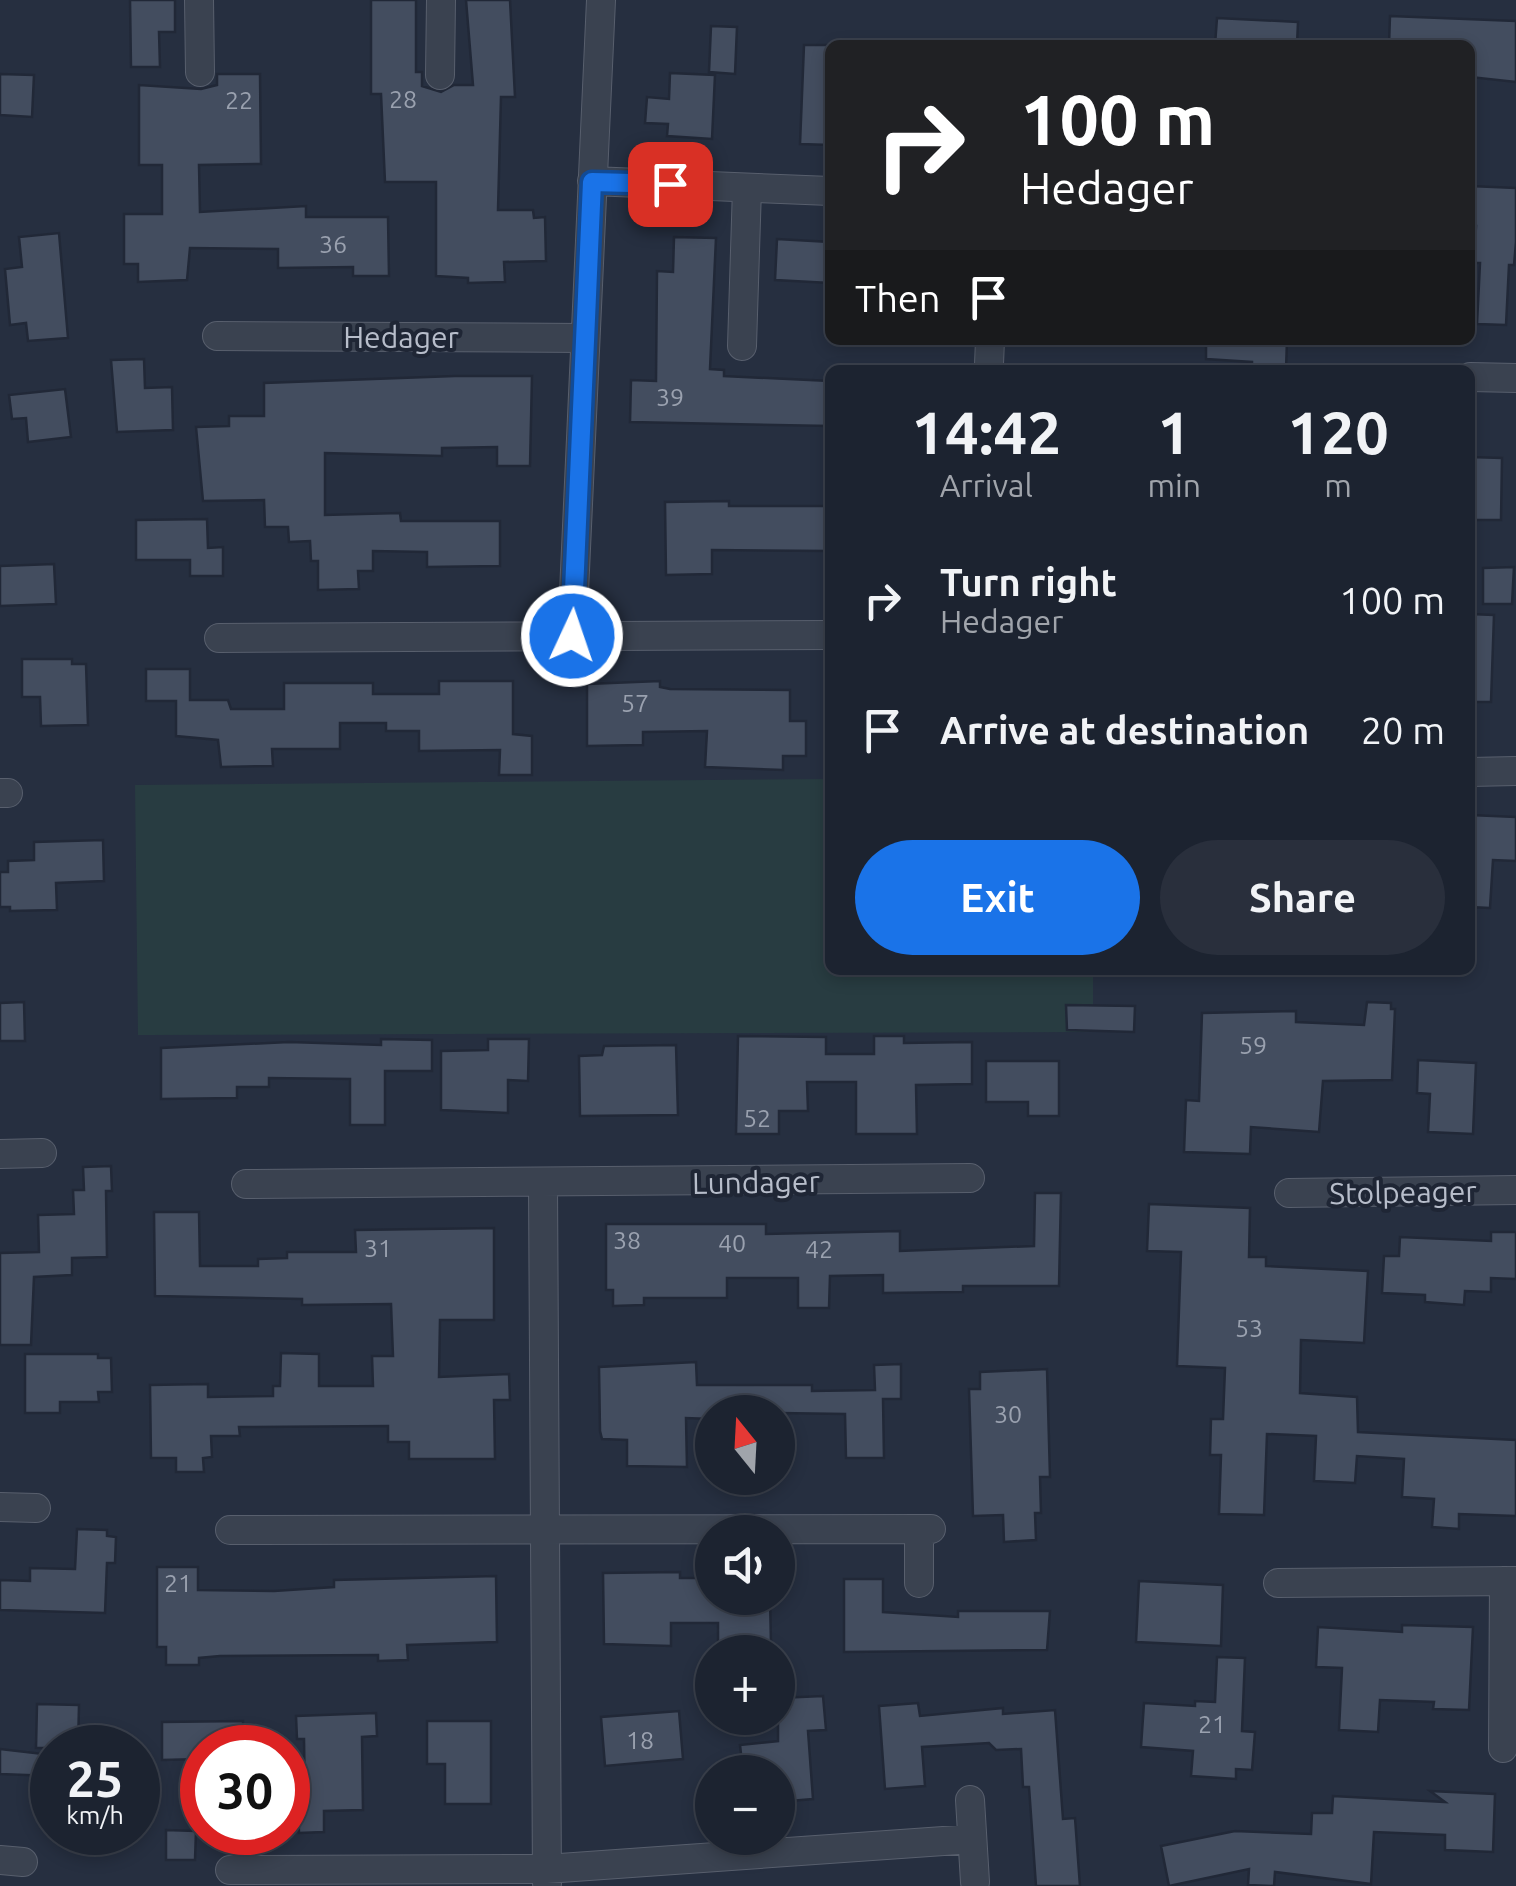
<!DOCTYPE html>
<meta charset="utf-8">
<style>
body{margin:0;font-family:Ubuntu,sans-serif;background:#292f3c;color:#f1f3f6;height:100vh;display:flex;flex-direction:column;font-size:38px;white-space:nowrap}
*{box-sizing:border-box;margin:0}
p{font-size:32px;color:#a0a4ab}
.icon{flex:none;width:55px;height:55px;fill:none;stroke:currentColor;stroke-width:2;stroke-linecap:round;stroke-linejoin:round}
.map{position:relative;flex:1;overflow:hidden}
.panel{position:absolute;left:825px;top:365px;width:650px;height:610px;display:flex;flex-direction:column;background:#1c2330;border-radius:15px;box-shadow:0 5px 15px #0003,0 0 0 2px #3a404c}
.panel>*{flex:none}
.banner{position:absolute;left:825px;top:40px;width:650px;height:305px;border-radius:15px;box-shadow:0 5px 15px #0003,0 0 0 2px #3a404c;background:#202124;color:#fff;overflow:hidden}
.needle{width:65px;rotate:342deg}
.tools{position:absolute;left:695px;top:1395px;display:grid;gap:20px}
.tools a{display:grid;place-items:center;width:100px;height:100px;border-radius:50%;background:#1c2330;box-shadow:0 5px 15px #0003,0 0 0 2px #3a404c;font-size:50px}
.speed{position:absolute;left:30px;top:1725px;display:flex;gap:20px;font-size:50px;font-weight:700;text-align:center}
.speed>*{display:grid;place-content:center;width:130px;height:130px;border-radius:50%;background:#1c2330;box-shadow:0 5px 15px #0003,0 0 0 2px #3a404c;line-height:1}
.speed small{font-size:25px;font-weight:400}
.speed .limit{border:15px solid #d22;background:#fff;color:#111}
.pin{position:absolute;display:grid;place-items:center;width:85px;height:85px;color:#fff;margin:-42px;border-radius:20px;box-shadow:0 5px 15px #0006}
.me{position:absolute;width:110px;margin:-55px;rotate:3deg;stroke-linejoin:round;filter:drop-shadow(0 0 8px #0008)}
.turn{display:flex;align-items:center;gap:35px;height:210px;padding:0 30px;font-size:45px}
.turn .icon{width:130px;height:130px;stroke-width:2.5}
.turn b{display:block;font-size:70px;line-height:85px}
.then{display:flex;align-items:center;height:95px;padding:0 30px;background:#0003;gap:20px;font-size:38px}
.eta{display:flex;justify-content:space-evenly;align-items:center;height:170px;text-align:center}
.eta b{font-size:60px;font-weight:700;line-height:70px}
.button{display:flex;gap:20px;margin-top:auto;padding:20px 30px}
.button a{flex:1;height:115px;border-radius:60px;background:#1a73e8;color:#fff;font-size:40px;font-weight:700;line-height:115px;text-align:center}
.button a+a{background:#292f3c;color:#f1f3f6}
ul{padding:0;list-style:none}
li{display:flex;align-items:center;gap:30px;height:130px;padding:0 30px}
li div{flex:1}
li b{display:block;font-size:38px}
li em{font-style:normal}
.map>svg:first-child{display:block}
.green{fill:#283c41}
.building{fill:#434d5f;stroke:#212837;stroke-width:2.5}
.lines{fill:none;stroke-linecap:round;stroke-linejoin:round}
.street-casing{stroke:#585f6d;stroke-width:30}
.street{stroke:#3a4250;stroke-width:28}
.route-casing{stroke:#114b97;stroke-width:25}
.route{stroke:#1a73e8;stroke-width:18}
.labels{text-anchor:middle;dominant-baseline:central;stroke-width:8;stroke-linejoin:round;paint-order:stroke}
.number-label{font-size:25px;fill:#9aa1af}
.street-label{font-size:30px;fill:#b7bdca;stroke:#1f2635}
</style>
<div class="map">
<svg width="1516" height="1886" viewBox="0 0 1516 1886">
<rect width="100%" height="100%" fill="#262f40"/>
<path class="green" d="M830,779V970H1093V1032L138,1035L135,785Z"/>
<path class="building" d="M130,0H175V32H159L160,67H131Z
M371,0H416V72H422V86L441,92L454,85H473L466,0H510L515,97H501L498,210H533L534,218L545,217L546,261L504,262L505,282L468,283V278L436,276V182H385L381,94H371Z
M1390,16L1516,21V82L1470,77V45H1389Z
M1217,18L1298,22L1297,45H1215Z
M711,26L737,27L735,74L709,72Z
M804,45H830V145L800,144Z
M670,73L715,75L712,139L667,136L668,124L645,123L647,97L669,99Z
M0,74L34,75L32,117L0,115Z
M217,74H260L261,164L199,165L200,212L306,206V217H388L389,276H353V267L278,268V249L190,248L187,280L138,282V264H124V214H162V165H139V85L201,89L217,85Z
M1470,186L1516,188V242L1514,265H1509L1506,325L1477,324L1480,263H1474L1476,226H1470Z
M59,233L68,338L28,341L26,323L10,325L5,269L22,267L19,237Z
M674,237L716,238L710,369L724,370V376L830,381V426L630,422L631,380L656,381L657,271L673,272Z
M777,239L830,242V283L775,280Z
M1206,340H1287L1286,370H1252V362L1206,359Z
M144,359L145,388L172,387L173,430L117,432L111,360Z
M455,376H532L530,466H497V447L442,448V456L325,453V515L400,513L401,521H500V566L427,567V552L373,551V571H358L359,589L318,590V561H311L310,541L289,542L288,527H265L264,500L203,501L196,427L229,426V416H264V383Z
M65,389L71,437L28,442L26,418L12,419L9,395Z
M1470,457L1502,458L1501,520H1470Z
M729,501V506H830V551L712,550V574L666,575L665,502Z
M207,519L208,548L223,547V576H190V560H136V520Z
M54,564L56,604L0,606V566Z
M1514,567L1512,604H1483V568Z
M1470,614L1494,615L1491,702H1470Z
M22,659H72V664H86L88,725L41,726L40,697H22Z
M146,669H190V700H228L231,709H284V683H373V694H439V681H513V734L532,736V775H499L500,750L419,751V731H386V723H340V749H272L273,766L221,767L218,740L176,736V701H146Z
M660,681V687L670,689L790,690V721H806V756H783V770L705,767L707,731L643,732V745L587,746V684Z
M1470,815L1516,817V861L1493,860L1490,908L1470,907Z
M103,840L104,881L56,883L57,910L10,911V907H0V872H8V861L34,860V842Z
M24,1002L25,1041H0V1003Z
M1367,1002L1391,1003V1009H1395L1392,1080L1323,1081L1319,1132L1251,1127L1250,1154L1184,1152L1186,1100L1199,1101L1202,1013L1296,1011V1022L1364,1025Z
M1066,1005L1135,1006L1134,1032L1067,1030Z
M738,1036L826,1037V1054H874V1036H904V1043L972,1042V1084L916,1085L917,1134H856V1082H807L808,1111H779V1134H736Z
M381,1039L432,1040V1071H385V1125H350V1079L269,1078V1087H237V1098L161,1099V1048L289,1042L381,1045Z
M488,1039H529L528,1081L508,1080V1113L441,1110V1051L488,1050Z
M676,1045L678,1115L580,1116L579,1056L602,1055L604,1046Z
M1418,1060L1476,1063L1473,1134L1428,1132L1430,1094L1417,1093Z
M986,1061H1059V1116H1028V1102H986Z
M111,1166L112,1191H106L107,1257L72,1258V1275L34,1277L31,1345H0V1253L39,1252L38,1215L74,1214L73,1190H84L83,1167Z
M1035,1193H1061L1059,1286H963V1292L883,1293V1275L830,1276L829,1308H798V1278H727V1298H644V1305L613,1306V1290H606V1224H766V1234L900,1231V1251L1034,1246Z
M1149,1204L1250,1208L1249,1257H1266V1266L1368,1271L1364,1343L1301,1340L1300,1393L1357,1397L1358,1432L1516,1440V1516L1459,1514V1529L1432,1527L1434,1499L1402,1497L1404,1459L1357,1456L1355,1483L1314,1481L1316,1436L1267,1434L1264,1515L1219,1514L1221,1455H1210L1211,1419H1223L1225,1368L1177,1366L1181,1252L1147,1251Z
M154,1212H199L200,1266H258V1259L287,1258V1252H356L355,1230L494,1228V1320H440L439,1377L509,1374L510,1400H494L495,1459H409V1442H388V1426L239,1427L240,1436H211L212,1457L203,1458L204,1472H176V1458H151L150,1385L208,1384V1397L273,1396V1386H280L281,1353L319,1354V1386H373L372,1356H393L391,1304L302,1305V1299L155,1296Z
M1491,1232H1516V1279L1491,1278V1292L1465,1291L1464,1305L1425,1302V1295L1382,1293L1384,1256H1399L1400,1237L1491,1241Z
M25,1354H98V1358H111L112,1392H98L99,1402H60V1413H25Z
M696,1362L697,1385H812V1391L875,1390L874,1365L901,1364V1399H883L884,1458H846L845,1414L712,1412V1419L686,1418L687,1467L627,1466V1440L602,1439L600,1431L599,1367Z
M1047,1369L1050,1477H1040L1041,1513H1035L1036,1540L1004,1542L1003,1515L973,1516L969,1389H980V1372Z
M77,1529L107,1530V1536L116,1537L115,1563H107L105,1613L0,1610V1580L30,1581V1568L75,1569Z
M157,1567H198V1590L274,1591L334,1587V1580L496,1576L497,1642L407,1645L408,1660L378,1661V1655L220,1656L199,1658V1665H166V1647H157Z
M680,1572V1578H712V1598H770L771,1644L718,1643V1623H671V1646L604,1644L603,1573Z
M844,1579H883V1612L958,1617V1611H1050L1047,1650L844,1652Z
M1139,1581L1223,1585L1221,1646L1136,1642Z
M1402,1625L1473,1627L1469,1710L1433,1709L1434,1702L1380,1700L1378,1732L1339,1730L1342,1668L1316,1667L1318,1627L1402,1632Z
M1217,1657L1245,1658L1242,1731L1255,1732L1252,1770L1236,1769V1779L1191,1776L1193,1751L1141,1747L1144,1703L1195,1706V1701L1215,1702Z
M823,1696L826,1730L808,1731L813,1799L778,1802V1772H743L740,1745L778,1741V1698Z
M918,1703L920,1716L1003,1708V1714L1055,1710L1063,1819L1075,1818L1080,1886H1036L1029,1787H1023L1021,1749L996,1750L989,1743L922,1747L925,1786L885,1789L879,1706Z
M37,1704L79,1705L78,1748H36Z
M679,1711L683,1759L605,1766L601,1717Z
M376,1713L377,1736L362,1737L363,1810L324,1811V1832L299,1833L298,1806H305L304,1739H297L296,1716Z
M243,1721V1748H202V1759L162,1760V1722Z
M427,1721H491V1804H445V1764H427Z
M0,1749L52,1755V1776L0,1774Z
M1430,1791L1495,1794L1493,1852L1445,1850V1835L1374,1832L1371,1884L1275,1872L1274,1886L1248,1885L1249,1869L1169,1886L1161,1846L1235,1831L1311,1834L1312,1813H1332L1333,1796L1445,1802Z
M166,1830L196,1831L195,1860H166Z"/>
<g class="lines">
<defs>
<path id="street" d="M199,0L200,72
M440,75L441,0
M592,181L830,191
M217,336L585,338
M742,346L747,188
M989,364L990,340
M1470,377L1516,378
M572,636L601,0
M219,638L830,635
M1470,772L1516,771
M0,793H8
M0,1154L42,1153
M246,1184L970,1178
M543,1185L547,1883
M1289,1193L1516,1190
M0,1507L36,1508
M919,1529V1583
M230,1530L931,1529
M1278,1583L1516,1581
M1503,1748L1504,1581
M970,1800L975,1882
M0,1860L23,1862
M230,1870L546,1869L972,1839"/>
</defs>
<use href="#street" class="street-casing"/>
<use href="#street" class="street"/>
</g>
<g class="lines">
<defs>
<path id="route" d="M572,636L592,182L670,184"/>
</defs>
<use href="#route" class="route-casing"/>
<use href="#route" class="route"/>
</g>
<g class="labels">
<g class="number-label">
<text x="403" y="99">28</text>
<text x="239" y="100">22</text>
<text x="333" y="244">36</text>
<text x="670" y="397">39</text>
<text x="635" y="703">57</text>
<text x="1253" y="1045">59</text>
<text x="757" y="1118">52</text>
<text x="627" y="1240">38</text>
<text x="732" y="1243">40</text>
<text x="378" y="1248">31</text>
<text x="819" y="1249">42</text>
<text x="1249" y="1328">53</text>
<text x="1008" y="1414">30</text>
<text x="178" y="1583">21</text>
<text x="1212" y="1724">21</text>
<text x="640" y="1740">18</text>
</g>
<g class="street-label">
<text x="401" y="337">Hedager</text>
<text transform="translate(756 1182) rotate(-1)">Lundager</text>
<text transform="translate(1403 1192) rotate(-1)">Stolpeager</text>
</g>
</g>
</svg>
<div class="tools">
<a><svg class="needle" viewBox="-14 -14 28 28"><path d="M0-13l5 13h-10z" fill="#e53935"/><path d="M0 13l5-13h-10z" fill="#a0a4ab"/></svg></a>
<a><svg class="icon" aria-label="sound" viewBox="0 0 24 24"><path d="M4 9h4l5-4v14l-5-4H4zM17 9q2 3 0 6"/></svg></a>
<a>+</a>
<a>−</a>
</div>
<div class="speed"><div>25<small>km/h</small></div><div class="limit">30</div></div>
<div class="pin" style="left:670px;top:184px;background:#d93025"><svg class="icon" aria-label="arrive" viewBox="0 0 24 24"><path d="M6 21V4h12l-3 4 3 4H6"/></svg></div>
<svg class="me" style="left:572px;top:636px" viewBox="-20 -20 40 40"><circle r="17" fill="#1a73e8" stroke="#fff" stroke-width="3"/><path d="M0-11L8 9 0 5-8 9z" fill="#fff"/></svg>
<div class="banner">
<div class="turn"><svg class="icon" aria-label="right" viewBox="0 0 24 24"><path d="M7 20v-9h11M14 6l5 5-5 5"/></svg><div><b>100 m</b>Hedager</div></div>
<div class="then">Then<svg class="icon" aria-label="arrive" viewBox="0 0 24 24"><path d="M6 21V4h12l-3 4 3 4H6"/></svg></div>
</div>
<section class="panel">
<div class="eta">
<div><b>14:42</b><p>Arrival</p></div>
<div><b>1</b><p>min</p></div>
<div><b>120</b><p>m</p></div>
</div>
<ul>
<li><svg class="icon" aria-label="right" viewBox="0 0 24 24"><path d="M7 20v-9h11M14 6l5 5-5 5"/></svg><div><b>Turn right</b><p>Hedager</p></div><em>100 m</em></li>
<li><svg class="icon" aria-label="arrive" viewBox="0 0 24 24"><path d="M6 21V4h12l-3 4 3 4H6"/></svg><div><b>Arrive at destination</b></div><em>20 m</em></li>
</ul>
<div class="button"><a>Exit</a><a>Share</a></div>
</section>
</div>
